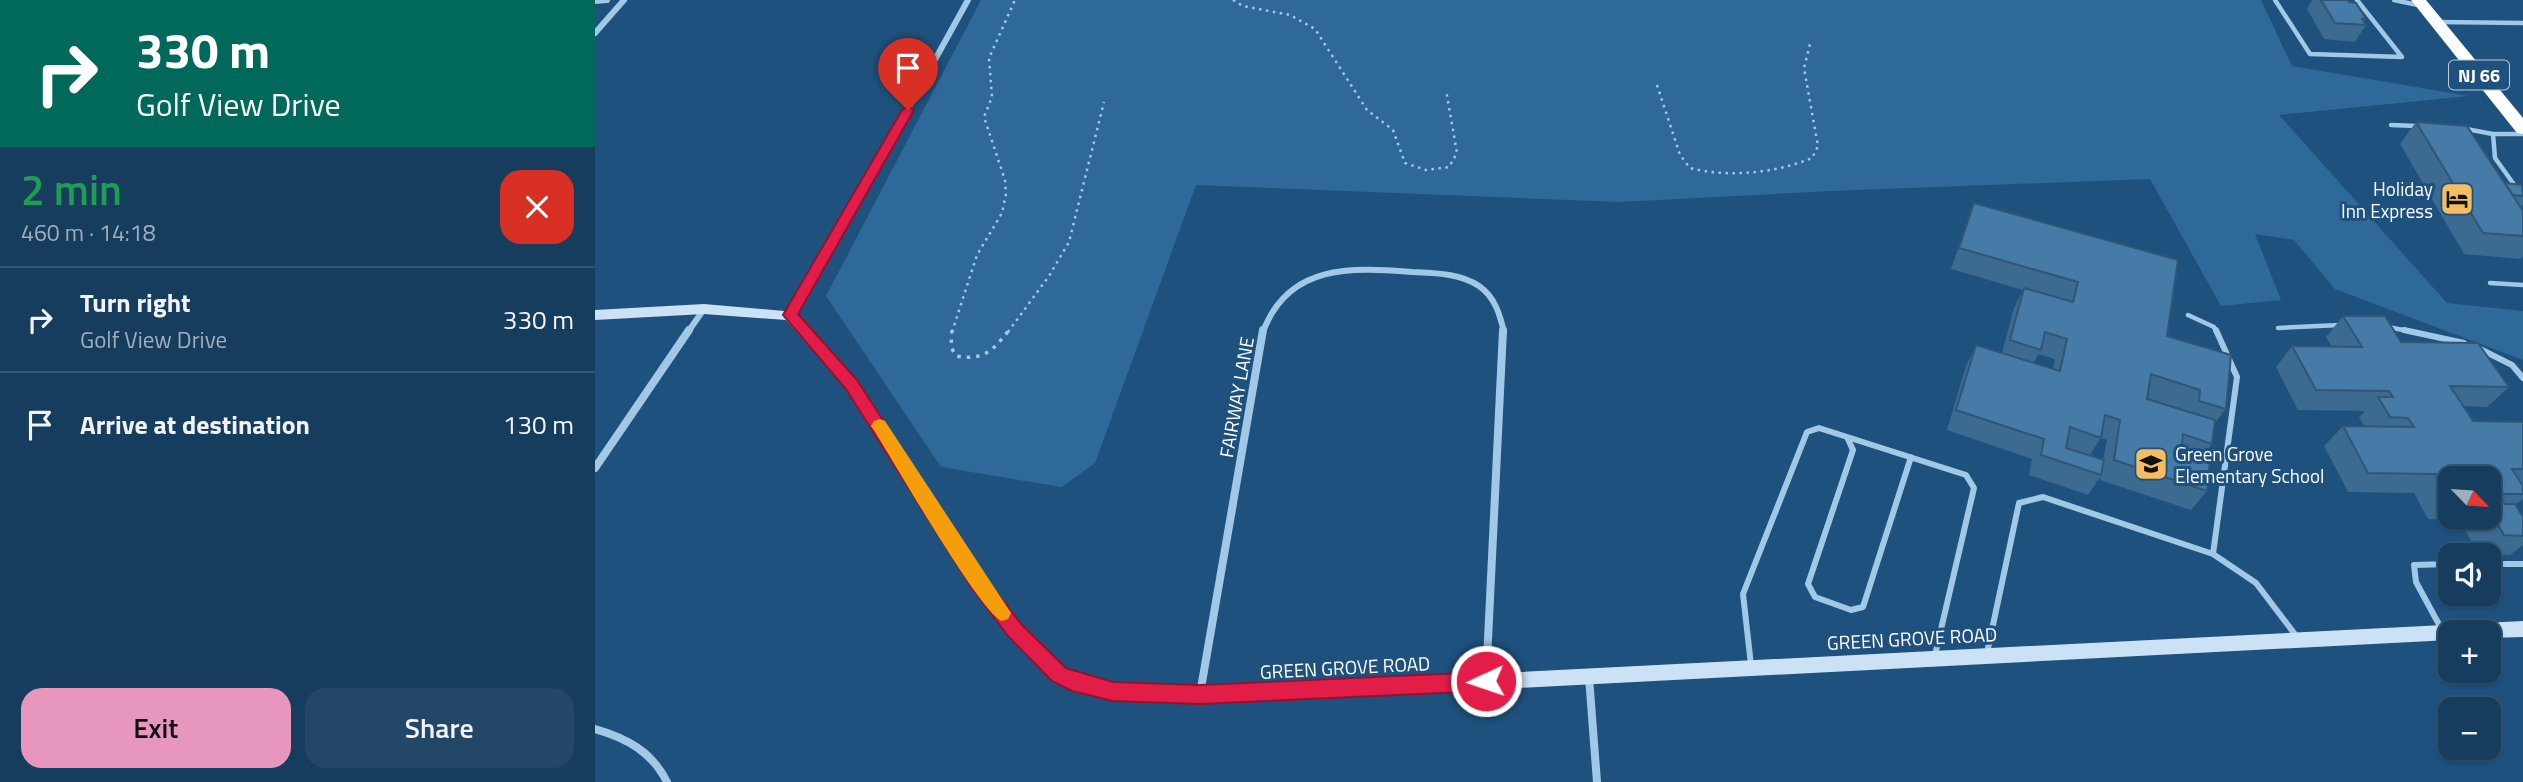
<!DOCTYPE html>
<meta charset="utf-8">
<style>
body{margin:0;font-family:"Titillium Web",sans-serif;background:#234867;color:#f1f3f6;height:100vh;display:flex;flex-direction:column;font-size:26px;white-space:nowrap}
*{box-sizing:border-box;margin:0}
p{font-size:23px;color:#9eaebc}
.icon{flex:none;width:38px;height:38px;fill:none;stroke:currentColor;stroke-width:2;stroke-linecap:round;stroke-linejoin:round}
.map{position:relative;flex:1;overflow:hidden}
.side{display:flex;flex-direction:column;background:#163d5e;width:595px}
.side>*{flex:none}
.top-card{background:#00695c;color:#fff;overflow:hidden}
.needle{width:46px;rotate:115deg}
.buttons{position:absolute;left:1843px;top:466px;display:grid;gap:14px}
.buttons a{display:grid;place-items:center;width:63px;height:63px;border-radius:14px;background:#163d5e;box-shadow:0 2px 5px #0004,0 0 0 2px #355673;font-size:35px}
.pin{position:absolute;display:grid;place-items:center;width:60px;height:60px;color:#fff;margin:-72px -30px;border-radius:50% 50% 50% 0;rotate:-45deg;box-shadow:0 0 7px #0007}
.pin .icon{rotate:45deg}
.me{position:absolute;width:77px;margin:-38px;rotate:267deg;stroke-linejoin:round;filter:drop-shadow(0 0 5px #0008)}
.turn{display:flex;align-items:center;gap:24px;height:147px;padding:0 21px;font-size:32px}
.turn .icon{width:91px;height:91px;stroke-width:2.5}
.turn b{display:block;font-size:49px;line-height:60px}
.round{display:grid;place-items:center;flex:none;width:74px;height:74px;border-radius:21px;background:#234867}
.head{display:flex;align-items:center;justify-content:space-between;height:119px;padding:0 21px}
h1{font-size:42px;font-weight:600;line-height:52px;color:#1e9e55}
.cta{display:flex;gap:14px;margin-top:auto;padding:14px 21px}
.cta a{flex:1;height:80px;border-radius:21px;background:#e797bd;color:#111;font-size:28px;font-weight:600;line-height:80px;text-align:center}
.cta a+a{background:#234867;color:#f1f3f6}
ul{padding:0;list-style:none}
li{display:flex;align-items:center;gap:21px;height:105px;padding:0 21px;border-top:2px solid #355673}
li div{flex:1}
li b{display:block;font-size:26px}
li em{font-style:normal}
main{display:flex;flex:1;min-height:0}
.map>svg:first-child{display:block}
.green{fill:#2e699a}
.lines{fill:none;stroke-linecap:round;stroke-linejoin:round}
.path-far1{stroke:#a1c8e7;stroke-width:2.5;stroke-dasharray:2.5 4.5;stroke-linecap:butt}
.path{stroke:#a1c8e7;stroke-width:3.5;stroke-dasharray:3.5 6;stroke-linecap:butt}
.lane-far1{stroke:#a1c8e7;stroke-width:4.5}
.lane{stroke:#a1c8e7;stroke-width:6}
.street-far1{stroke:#a1c8e7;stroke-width:6}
.street{stroke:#a1c8e7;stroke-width:8}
.secondary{fill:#cbe2f6;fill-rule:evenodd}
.highway{fill:#fff;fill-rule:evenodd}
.wall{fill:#3c6a90;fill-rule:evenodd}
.building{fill:#467ba7;stroke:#315675;stroke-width:2}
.route{fill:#e11d48;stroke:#92132f;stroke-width:2}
.slow{fill:#f59e0b}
.labels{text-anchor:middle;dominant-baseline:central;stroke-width:6;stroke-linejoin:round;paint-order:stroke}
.shield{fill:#1e517d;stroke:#bccbd8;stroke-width:2}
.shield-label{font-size:18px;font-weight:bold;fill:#fff}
.poi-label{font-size:19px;fill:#fff;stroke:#1e517d;text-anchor:end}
.street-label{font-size:19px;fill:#fff;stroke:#1e517d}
</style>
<main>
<section class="side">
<div class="top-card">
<div class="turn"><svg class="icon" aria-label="right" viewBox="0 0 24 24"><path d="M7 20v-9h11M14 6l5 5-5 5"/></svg><div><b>330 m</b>Golf View Drive</div></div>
</div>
<div class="head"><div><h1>2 min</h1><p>460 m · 14:18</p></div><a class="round" style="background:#d93025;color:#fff"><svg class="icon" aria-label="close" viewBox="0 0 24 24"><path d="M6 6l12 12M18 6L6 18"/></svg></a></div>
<ul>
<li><svg class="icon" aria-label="right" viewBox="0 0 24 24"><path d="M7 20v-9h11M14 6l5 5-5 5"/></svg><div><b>Turn right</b><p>Golf View Drive</p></div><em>330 m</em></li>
<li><svg class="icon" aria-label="arrive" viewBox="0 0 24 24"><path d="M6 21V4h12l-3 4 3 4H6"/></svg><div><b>Arrive at destination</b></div><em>130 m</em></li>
</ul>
<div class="cta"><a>Exit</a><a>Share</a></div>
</section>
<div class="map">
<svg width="1928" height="782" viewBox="0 0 1928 782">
<rect width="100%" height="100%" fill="#1e517d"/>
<path class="green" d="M386,0H1666L1697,66L1874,96L1684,115L1852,303L1928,311V360L1740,289L1699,240L1660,234L1686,300L1626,306L1555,179L1236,191L1024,202L601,185L500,463L467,487L346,467L231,296Z"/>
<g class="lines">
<path class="path-far1" d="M638,0L648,6L695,15L720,29L772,110L798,130L810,163L831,170L854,167L862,153L851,90
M1062,85L1085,155L1095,168C1133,178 1181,173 1217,158L1223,146L1209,68L1215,44
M357,332L382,255L407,213L411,194L410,180L389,117L397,97L394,58L420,0
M413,332L454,276L474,242L509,102"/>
<path class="path" d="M357,330L356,347L361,356C388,361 398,351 414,330"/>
<path class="lane-far1" d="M1680,0L1715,54L1807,57L1762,0
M1799,0L1823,5
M1844,22L1928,23
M1796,125L1822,126
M1871,129L1898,134
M1928,134H1898L1900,158L1928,197
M1895,283L1928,285
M1593,315L1619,327L1621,332
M1793,327L1818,332
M1683,328L1745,325"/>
<path class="lane" d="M1809,330L1869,343
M1885,349L1917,365L1928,378
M1252,437L1258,450L1213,584L1220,597L1256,610L1268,607L1316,457
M1618,554L1642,377L1621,330
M1894,564H1928
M1847,630L1821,582L1819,565L1855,564
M1392,653L1424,503L1448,497L1618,554L1661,583L1702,637
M1156,665L1148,594L1212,432L1224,428L1371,475L1379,488L1340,655"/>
<path class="street-far1" d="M0,1L12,0
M0,33L29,0
M195,315L218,280L373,0
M93,332L109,309
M668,332C693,264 756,267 817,272C839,273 865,273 884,286C900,297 905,315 909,332"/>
<path class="street" d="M0,468L94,330
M994,677L1002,782
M891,681L908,330
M605,694L668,330
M0,729C32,738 57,752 72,782"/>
<path class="secondary" d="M109,304L200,312L261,380L389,576L426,626L470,669L492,678L518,683L605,686L807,678L1928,621V637L1894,638V632H1855V640L807,694L605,702L518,699L492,694L458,681L414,636L377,586L251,388L191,320L109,314L0,320V310Z"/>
<path class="highway" d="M1816,0H1831L1928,118V134L1922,133Z"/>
</g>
<path class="wall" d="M1717,0H1753L1771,19L1769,22L1771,25L1760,42L1729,39L1712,9Z
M1821,122L1910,183L1928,186V204L1926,207L1928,211V256L1925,259L1869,254L1805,144Z
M1379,203L1572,336L1631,409L1619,424L1617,444L1606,458L1612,491L1596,510L1505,480V477L1493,495L1434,475L1437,459L1352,430L1371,366L1381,345L1407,353L1419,308L1428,290L1356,269ZM1443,354L1460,359L1458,369L1439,363ZM1552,398L1590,410V411L1552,399ZM1506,438L1512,440L1508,460L1494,456Z
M1748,316L1914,387L1892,407L1869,406L1878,421L1928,422V499L1920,505L1928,517V545L1915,555L1884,554L1864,520L1833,519L1819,493L1753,492L1729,446L1748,426H1769L1764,417L1770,411L1703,410L1681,367L1697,346L1737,347L1731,337ZM1855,478H1894V516H1855Z"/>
<path class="building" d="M1726,0H1753L1754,2L1761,3L1771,19H1767L1771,25L1740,23Z
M1821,122L1872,126L1928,211V236L1888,233Z
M1910,183L1927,185L1928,196L1918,195Z
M1379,203L1583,260L1572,336L1636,355L1631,409L1604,401L1605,390L1556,374L1552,399L1620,420L1617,444L1588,434L1586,452L1615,461L1612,491L1519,460L1525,420L1510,415L1506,438L1475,427L1471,448L1509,460L1506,475L1446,455L1449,439L1361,410L1381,345L1465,371L1472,339L1450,332L1446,350L1415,340L1429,288L1478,302L1483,282L1364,248Z
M1748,316H1790L1806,342L1883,343L1914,387L1855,386L1878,421L1928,422V469H1917L1928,486V494H1904L1910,504H1920L1928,517V536L1909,535L1894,510V478H1855V498L1841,474L1773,473L1748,426L1819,427L1813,418L1795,417L1783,397H1798L1794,391L1721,390L1697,346L1767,347Z"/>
<path class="route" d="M313,106L319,110L203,314L262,380L389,576L427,625L471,668L518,682L605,685L891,672L898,675L901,681L898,688L891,691L605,704L518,701L477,691L457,681L414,637L376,587L251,389L188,315L307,110Z"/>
<path class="slow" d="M285,419L290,421L416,613L413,619L407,621C386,614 297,459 279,430L276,426L279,421Z"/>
<defs>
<symbol id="hotel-square" viewBox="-11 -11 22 22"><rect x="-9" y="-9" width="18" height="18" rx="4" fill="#f6bc60" stroke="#1e517d"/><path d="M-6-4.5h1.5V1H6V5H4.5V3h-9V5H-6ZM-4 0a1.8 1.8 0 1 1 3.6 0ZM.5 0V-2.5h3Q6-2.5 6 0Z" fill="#111"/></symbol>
<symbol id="school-square" viewBox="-11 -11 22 22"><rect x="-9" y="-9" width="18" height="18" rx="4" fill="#f6bc60" stroke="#1e517d"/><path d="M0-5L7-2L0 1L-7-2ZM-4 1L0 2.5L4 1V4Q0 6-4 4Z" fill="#111"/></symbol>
</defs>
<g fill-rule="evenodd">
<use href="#hotel-square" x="1843" y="180" width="38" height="38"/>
<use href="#school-square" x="1537" y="445" width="38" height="38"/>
</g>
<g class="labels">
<rect class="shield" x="1854" y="60.5" width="60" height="29" rx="5"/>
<g class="shield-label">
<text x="1884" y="75">NJ 66</text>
</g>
<g class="poi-label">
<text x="1838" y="188">Holiday<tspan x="1838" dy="22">Inn Express</tspan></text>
<text x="1580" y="453" text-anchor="start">Green Grove<tspan x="1580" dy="22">Elementary School</tspan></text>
</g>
<g class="street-label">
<text transform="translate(641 397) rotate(-80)">FAIRWAY LANE</text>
<text transform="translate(1317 638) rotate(-3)">GREEN GROVE ROAD</text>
<text transform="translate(750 667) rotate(-3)">GREEN GROVE ROAD</text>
</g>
</g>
</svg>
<div class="buttons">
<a><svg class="needle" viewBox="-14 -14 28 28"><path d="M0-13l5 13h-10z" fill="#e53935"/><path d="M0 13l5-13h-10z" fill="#9eaebc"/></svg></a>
<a><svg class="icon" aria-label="sound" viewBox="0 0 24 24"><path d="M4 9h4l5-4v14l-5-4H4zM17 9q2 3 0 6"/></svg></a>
<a>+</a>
<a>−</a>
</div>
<div class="pin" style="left:313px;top:110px;background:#d93025"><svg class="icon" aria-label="arrive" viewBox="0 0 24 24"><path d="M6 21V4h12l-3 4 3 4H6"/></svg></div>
<svg class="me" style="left:891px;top:681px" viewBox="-20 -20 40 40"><circle r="17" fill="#e11d48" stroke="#fff" stroke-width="3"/><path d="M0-11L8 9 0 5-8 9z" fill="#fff"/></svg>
</div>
</main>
